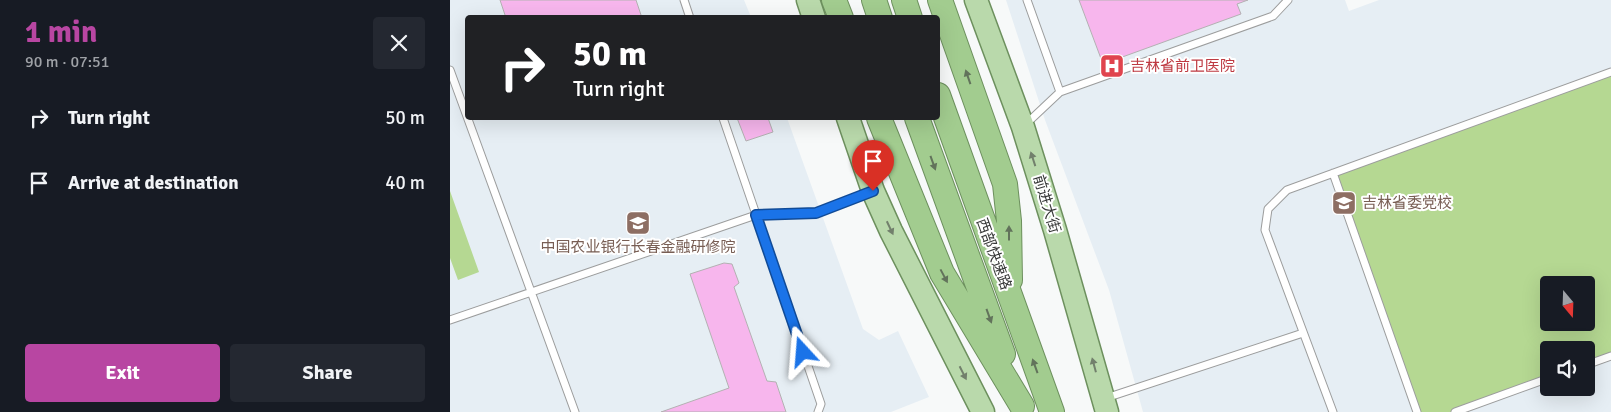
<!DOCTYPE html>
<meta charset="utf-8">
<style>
body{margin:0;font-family:Signika,"Noto Sans SC",sans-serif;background:#242831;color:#f1f3f6;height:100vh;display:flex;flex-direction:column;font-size:19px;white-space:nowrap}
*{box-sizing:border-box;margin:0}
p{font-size:16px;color:#9ea1a6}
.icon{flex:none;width:28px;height:28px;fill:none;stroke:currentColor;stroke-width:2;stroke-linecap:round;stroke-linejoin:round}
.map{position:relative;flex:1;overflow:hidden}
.panel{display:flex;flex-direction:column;background:#171b24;width:450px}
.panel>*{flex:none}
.guide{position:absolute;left:15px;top:15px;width:475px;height:105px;border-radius:5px;box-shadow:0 5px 20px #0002;background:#202124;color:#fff;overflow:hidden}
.needle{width:32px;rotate:161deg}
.controls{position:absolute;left:1090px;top:276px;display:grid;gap:10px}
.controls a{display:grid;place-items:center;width:55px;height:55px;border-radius:5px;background:#171b24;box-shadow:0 5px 20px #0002;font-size:25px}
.pin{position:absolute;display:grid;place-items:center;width:42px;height:42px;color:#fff;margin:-51px -21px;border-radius:50% 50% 50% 0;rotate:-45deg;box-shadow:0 0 5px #0007}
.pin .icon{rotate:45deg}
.me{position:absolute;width:55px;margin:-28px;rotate:341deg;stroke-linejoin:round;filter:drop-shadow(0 0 4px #0008)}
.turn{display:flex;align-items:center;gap:18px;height:105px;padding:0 25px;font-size:22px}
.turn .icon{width:65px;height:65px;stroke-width:2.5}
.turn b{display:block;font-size:35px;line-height:42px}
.round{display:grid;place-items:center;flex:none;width:52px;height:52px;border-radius:5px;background:#242831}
.head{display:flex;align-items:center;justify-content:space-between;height:85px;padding:0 25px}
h1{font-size:30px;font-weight:700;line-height:38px;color:#b846a2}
.action{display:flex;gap:10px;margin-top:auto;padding:10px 25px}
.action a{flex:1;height:58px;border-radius:5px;background:#b846a2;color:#fff;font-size:20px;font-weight:700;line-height:58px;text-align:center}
.action a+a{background:#242831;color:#f1f3f6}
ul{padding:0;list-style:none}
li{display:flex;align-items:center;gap:15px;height:65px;padding:0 25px}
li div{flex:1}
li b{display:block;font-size:19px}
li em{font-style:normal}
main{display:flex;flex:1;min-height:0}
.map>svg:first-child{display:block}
.built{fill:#e6eef4;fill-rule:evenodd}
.green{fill:#b5d892;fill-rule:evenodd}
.building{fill:#f7b6ed;stroke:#b3b1b2}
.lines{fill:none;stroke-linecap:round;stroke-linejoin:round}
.service-casing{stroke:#9c9d9d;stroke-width:9}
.primary-casing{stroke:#6d905e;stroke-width:25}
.trunk-casing{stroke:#6d905e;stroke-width:26}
.service{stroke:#fff;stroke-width:7}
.primary{stroke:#b9d9ab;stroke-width:22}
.trunk{stroke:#a2cc8f;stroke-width:24}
.oneway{fill:#62735b}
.oneway2{fill:#72806c}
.route-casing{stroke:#114b97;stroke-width:12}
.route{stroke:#1a73e8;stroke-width:9}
.labels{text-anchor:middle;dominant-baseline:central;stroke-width:4;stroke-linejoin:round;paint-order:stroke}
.health-label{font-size:15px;fill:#be3a42;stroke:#fff;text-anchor:start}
.education-label{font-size:15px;fill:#785e54;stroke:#fff;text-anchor:start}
.street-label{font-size:15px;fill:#373838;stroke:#fff}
</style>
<main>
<section class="panel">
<div class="head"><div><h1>1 min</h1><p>90 m · 07:51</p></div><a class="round"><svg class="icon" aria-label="close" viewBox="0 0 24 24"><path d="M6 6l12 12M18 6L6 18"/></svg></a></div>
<ul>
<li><svg class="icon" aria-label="right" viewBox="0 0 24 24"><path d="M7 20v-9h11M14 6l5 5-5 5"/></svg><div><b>Turn right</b></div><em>50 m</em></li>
<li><svg class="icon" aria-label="arrive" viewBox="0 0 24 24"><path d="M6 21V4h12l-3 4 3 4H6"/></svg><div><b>Arrive at destination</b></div><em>40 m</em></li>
</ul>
<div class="action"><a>Exit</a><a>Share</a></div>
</section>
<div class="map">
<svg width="1161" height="412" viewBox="0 0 1161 412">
<rect width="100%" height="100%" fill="#f7f9f9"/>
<path class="built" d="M0,0H294L301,17L18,18V118H337L413,329L429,340L448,331L479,397L441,412H0Z
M556,0H895L899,11L929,0H1161V412H693L659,290L595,120ZM1099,285H1136V322H1099ZM1099,350H1136V388H1099Z"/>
<path class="green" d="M1161,72V356L1136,365V350H1099V378L1005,412H967L883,173ZM1099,285H1136V322H1099Z
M0,191L29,272L8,280L0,258Z"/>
<path class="building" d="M50,0H186L192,18H56Z
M629,0H798L787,4L791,14L653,64Z
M287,118H318L323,132L296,141Z
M274,263L282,264L289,283L284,287L317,381L326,382L336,412H211L279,388L240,274Z"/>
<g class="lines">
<defs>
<path id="service" d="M234,0L240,18
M577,0L610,92L823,16L838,0
M0,70L125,412
M273,118L371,404L368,412
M576,124L610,92
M883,173L967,412
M0,320L306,215L366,213L420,192
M1136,365L1161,356
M656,398L853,333
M883,412L815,230L818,209L837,190L1161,72
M1005,412L1099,378"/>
<path id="primary" d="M358,0L364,18
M526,0L573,127L605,230L657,412
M398,118L423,191L441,231L533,412"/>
<path id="trunk" d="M384,0L391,18
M424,0L430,18
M454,0L460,18
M490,0L555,184L559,221L560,280
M488,95L602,412
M429,118L492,273L572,406
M467,118L553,354"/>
</defs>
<use href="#service" class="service-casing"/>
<use href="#primary" class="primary-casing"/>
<use href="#trunk" class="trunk-casing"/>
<use href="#service" class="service"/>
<use href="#primary" class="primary"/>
<use href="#trunk" class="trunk"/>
</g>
<defs><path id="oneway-solid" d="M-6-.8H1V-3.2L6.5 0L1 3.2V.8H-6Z" transform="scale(1.25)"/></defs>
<g class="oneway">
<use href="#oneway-solid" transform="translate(518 77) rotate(-109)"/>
<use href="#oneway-solid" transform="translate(483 163) rotate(70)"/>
<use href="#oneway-solid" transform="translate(559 233) rotate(-90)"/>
<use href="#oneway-solid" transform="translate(494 276) rotate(62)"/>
<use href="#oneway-solid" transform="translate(539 316) rotate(70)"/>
<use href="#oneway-solid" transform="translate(585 366) rotate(-110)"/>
</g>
<g class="oneway2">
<use href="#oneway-solid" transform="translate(583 159) rotate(-108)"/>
<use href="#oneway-solid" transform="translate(440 228) rotate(65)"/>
<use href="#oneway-solid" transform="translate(644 365) rotate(-105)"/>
<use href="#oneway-solid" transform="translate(513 373) rotate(63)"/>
</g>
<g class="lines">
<defs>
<path id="route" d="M353,352L306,215L366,213L423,191"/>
</defs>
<use href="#route" class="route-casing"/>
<use href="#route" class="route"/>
</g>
<defs>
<symbol id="hospital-square" viewBox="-11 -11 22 22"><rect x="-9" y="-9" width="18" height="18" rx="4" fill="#e0444e" stroke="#fff"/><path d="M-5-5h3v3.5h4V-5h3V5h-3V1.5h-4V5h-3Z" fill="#fff"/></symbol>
<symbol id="university-square" viewBox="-11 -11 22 22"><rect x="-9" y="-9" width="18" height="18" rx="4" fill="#8d6e63" stroke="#fff"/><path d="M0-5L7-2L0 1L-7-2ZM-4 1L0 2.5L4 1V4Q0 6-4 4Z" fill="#fff"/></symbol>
</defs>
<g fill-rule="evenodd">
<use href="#hospital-square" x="648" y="52" width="28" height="28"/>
<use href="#university-square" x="880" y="189" width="28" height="28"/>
<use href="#university-square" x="174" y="209" width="28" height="28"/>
</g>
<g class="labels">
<g class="health-label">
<text x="680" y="66">吉林省前卫医院</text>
</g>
<g class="education-label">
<text x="912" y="203">吉林省委党校</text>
<text x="188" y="247" text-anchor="middle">中国农业银行长春金融研修院</text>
</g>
<g class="street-label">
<text transform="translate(597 204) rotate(73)">前进大街</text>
<text transform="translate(544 254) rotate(70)">西部快速路</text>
</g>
</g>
</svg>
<div class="controls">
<a><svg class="needle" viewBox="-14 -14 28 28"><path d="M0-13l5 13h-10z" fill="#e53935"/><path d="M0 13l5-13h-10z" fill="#9ea1a6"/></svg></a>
<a><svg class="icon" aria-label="sound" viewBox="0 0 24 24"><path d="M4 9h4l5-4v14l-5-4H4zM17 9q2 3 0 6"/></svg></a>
</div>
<div class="pin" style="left:423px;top:191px;background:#d93025"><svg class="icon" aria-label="arrive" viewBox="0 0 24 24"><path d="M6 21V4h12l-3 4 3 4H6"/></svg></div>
<svg class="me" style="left:353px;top:352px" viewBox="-20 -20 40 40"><path d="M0-17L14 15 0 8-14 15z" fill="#1a73e8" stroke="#fff" stroke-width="4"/></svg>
<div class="guide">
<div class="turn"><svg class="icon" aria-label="right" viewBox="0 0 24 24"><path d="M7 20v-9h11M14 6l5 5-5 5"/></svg><div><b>50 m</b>Turn right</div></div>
</div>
</div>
</main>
